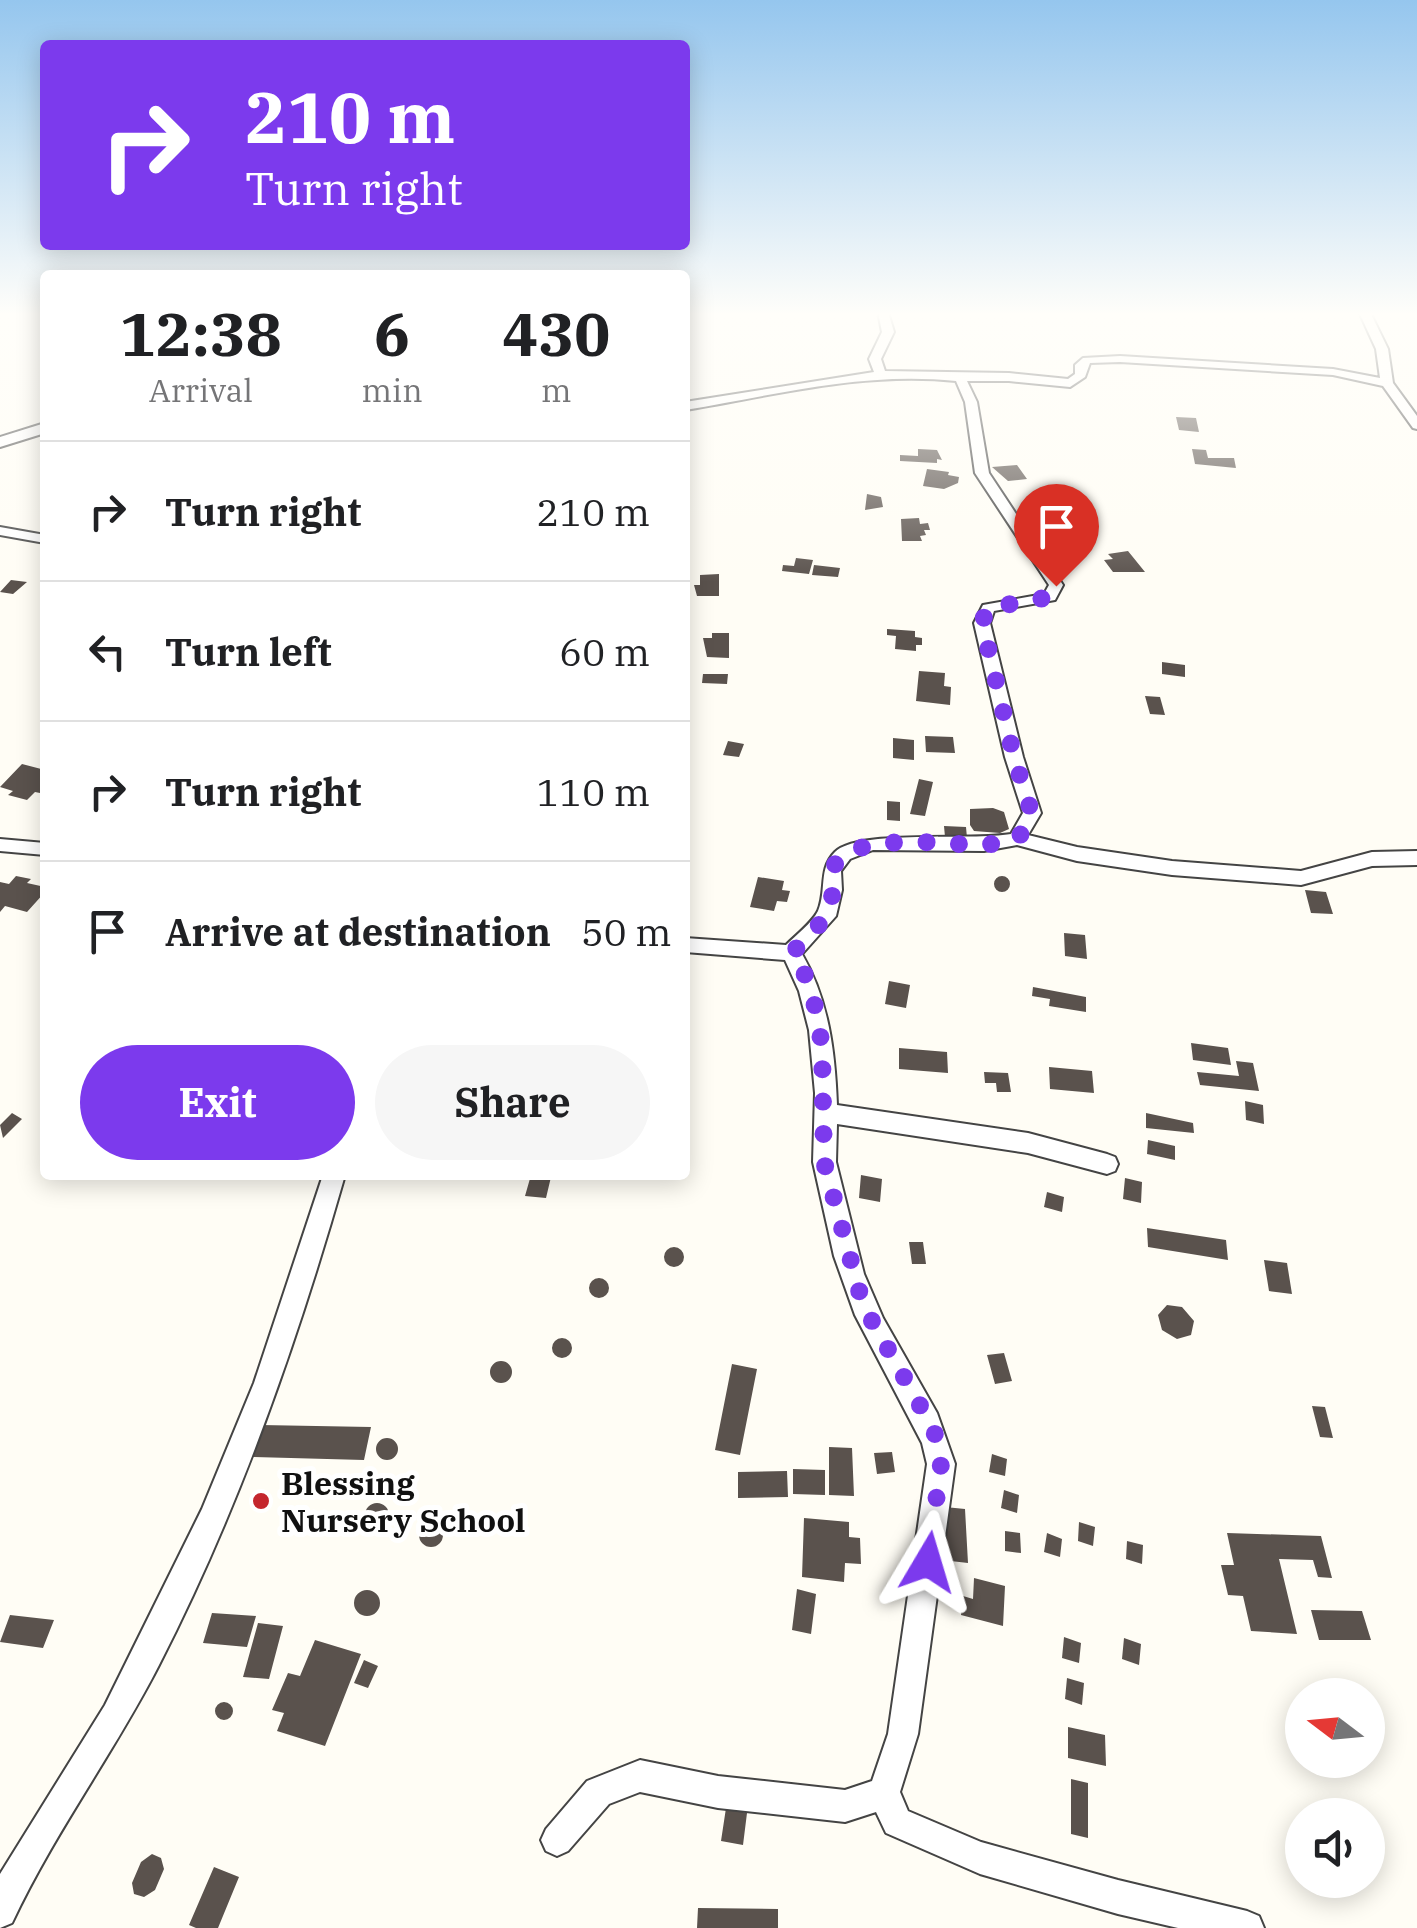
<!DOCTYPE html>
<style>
body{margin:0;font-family:"IBM Plex Serif",serif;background:#f6f6f6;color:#202124;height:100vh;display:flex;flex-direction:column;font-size:38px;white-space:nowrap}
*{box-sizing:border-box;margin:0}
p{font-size:32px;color:#757577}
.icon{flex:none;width:55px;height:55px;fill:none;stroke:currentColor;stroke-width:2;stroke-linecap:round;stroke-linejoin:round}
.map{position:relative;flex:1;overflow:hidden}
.drawer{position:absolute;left:40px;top:270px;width:650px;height:910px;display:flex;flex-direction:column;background:#fff;border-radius:10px;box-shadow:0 5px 25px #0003}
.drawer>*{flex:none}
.hud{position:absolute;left:40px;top:40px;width:650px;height:210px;border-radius:10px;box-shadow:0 5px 25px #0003;background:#7c3aed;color:#fff;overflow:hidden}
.needle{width:65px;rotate:286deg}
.controls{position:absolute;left:1285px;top:1678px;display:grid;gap:20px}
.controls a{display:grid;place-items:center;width:100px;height:100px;border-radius:50%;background:#fff;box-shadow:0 5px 25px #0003;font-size:50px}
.pin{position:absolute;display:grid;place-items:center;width:85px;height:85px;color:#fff;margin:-102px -42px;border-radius:50% 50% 50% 0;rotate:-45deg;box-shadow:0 0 10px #0007}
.pin .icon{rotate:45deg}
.me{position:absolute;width:110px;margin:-55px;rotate:7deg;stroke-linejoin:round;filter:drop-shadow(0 0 8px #0008)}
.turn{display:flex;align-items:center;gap:35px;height:210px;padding:0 40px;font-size:45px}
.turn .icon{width:130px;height:130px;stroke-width:2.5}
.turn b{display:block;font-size:70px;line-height:85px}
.eta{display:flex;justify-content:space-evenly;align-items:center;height:170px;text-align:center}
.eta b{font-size:60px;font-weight:700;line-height:70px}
.primary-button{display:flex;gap:20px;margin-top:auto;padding:20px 40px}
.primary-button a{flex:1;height:115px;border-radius:60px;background:#7c3aed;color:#fff;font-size:40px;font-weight:700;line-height:115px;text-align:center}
.primary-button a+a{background:#f6f6f6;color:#202124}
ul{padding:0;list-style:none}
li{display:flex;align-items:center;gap:30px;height:140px;padding:0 40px;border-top:2px solid #e0e0e0}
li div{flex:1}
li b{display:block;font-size:38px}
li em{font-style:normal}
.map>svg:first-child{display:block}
.building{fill:#5a524d}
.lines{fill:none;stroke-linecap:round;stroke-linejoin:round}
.minor-casing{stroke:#444;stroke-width:4}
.tertiary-casing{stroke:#444;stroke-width:4}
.minor{fill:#fff;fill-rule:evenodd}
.tertiary{fill:#fff;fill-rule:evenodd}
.route{stroke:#7c3aed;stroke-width:18;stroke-dasharray:0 32.4}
.poi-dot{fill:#c4262e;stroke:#fff;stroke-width:4}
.labels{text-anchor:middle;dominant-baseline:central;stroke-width:10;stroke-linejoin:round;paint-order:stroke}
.near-poi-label{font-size:32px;font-weight:bold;fill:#111;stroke:#fff;text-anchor:start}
</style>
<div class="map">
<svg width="1417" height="1928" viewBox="0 0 1417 1928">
<rect width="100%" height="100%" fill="#fffdf5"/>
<path class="building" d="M1176,417L1196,418L1199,432L1179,430Z
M918,449L937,450L942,460L937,459V463L900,461V455L918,456Z
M1192,449L1206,450L1208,458H1234L1236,468L1195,464Z
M1017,465L1027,479L1008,481L992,467Z
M927,469L949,472L948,475L959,477L958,483L944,489L923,486Z
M867,494L881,497L883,507L865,510Z
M1070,496L1087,498L1086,515L1068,513Z
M919,518L920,524L928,523L930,530H924L926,535L920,536L922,541H902L901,519Z
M1070,519L1080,539L1051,540L1041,527H1025L1022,521Z
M1128,551L1145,572H1113L1104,560L1113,559L1108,554Z
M796,558L813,560L809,574L782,571L783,565L794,566Z
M814,565L840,568L838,577L812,575Z
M719,574V596H697L694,585H700V575Z
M11,580L27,582L13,594L0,592Z
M887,629L915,631V637L922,638V645H916V651L895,649L896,636L887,635Z
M712,633H729V658L707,657L703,638H712Z
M1162,662L1185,665V677L1162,674Z
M919,671L945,673L944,686L951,687L950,705L916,701Z
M703,674H728L727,684L702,683Z
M1145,696L1160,697L1165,715L1150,714Z
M925,736L953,737L955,753L926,752Z
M893,738L914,740V760L893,758Z
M728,741L744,744L739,757L723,755Z
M22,764L45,770V794L35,792L27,800L8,795L13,791L0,787Z
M919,779L933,782L925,816L910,814Z
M887,801L900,802V821L887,820Z
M993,808L1004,812L1009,829L1000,833L974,831L970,825V809Z
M944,826L966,827L967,838L945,837Z
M994 884a8 8 0 1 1 16 0a8 8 0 1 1-16 0Z
M16,876L31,879L27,883L45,887V892L27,912L5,906L0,912V882L9,884Z
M758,877L784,881L782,890L790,891L787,902L777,901L774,911L750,907Z
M1305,890L1326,892L1333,914L1311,913Z
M1064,933L1085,935L1087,959L1065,956Z
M889,981L910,985L906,1008L885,1004Z
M1033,987L1086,997V1012L1049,1006L1050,999L1032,996Z
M1191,1043L1228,1048L1231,1065L1193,1060Z
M899,1048L947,1052L948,1073L899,1069Z
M1236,1061L1253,1063L1259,1091L1200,1085L1197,1072L1239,1076Z
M1049,1067L1092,1071L1094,1093L1050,1089Z
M984,1072L1008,1073L1011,1092H997L996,1083H985Z
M1245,1101L1263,1105L1264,1124L1246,1120Z
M12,1113L22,1119L3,1138L0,1125Z
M1146,1113L1193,1123L1194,1133L1146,1128Z
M1148,1140L1175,1146V1160L1147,1154Z
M531,1175L551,1177L546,1198L525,1196Z
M861,1175L882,1179L880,1202L859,1198Z
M1125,1178L1142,1182L1141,1203L1123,1199Z
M1047,1192L1064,1197L1062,1212L1044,1207Z
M1147,1228L1226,1240L1228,1260L1148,1247Z
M909,1242H923L926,1264H912Z
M664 1257a10 10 0 1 1 20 0a10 10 0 1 1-20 0Z
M1264,1260L1287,1263L1292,1294L1269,1291Z
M589 1288a10 10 0 1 1 20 0a10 10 0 1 1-20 0Z
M1167,1305L1182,1307L1194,1321L1191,1335L1177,1339L1162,1330L1158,1315Z
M552 1348a10 10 0 1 1 20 0a10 10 0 1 1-20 0Z
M1004,1353L1012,1381L995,1384L987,1355Z
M490 1372a11 11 0 1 1 22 0a11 11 0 1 1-22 0Z
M732,1364L757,1369L740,1455L715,1450Z
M1312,1406L1325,1407L1333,1438L1320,1437Z
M261,1425L371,1427L364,1460L253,1457Z
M376 1449a11 11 0 1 1 22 0a11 11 0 1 1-22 0Z
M829,1447L852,1448L854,1496L829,1495Z
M892,1452L895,1472L877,1474L874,1453Z
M992,1454L1007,1459L1005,1476L989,1472Z
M793,1469L825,1470V1495L793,1494Z
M787,1471L788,1497L738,1498V1472Z
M1004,1490L1019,1495L1017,1513L1001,1508Z
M365 1515a12 12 0 1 1 24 0a12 12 0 1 1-24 0Z
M945,1507L965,1509L968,1563L942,1560Z
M804,1518L849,1522V1537L860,1538L861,1564L845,1563L844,1582L802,1577Z
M1079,1522L1095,1527L1093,1546L1078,1541Z
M419 1535a12 12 0 1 1 24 0a12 12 0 1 1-24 0Z
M1005,1531L1020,1533L1021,1553L1005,1551Z
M1047,1533L1062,1539L1060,1557L1044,1552Z
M1227,1533L1321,1536L1332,1578L1318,1577L1313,1560L1279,1559L1297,1634L1251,1631L1243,1596L1228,1595L1221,1565H1234Z
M1127,1541L1143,1545L1142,1564L1126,1559Z
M974,1578L1005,1586L1003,1626L961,1615L963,1596L973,1599Z
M797,1589L816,1594L811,1634L792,1630Z
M354 1603a13 13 0 1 1 26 0a13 13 0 1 1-26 0Z
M1311,1610L1362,1611L1371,1640H1319Z
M212,1613L256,1616L247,1647L203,1643Z
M10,1615L54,1620L43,1648L0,1642Z
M258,1623L283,1626L269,1679L243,1677Z
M1064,1637L1081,1643L1079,1663L1062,1658Z
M1124,1638L1141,1644L1139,1665L1122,1659Z
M315,1640L361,1654L325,1746L277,1731L284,1713L272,1710L288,1673L300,1676Z
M364,1660L378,1666L368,1688L354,1683Z
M1067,1678L1084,1683L1082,1705L1065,1699Z
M215 1711a9 9 0 1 1 18 0a9 9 0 1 1-18 0Z
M1068,1727L1105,1735L1106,1766L1068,1758Z
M1071,1779L1088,1783V1838L1071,1834Z
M726,1808L747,1813L743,1845L721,1841Z
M152,1854L161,1858L164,1869L155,1890L144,1897L134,1894L132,1883L141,1862Z
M214,1867L239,1877L218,1928H196L189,1925Z
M698,1908L778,1909V1928H697Z"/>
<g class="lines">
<defs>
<path id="minor" d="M878,312H888L894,332L881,359L885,371L1009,373L1068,379L1075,374V365L1083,358L1120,356L1333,369L1380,378L1376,349L1359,312H1370L1388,349L1393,383L1417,416V429L1413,428L1383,386L1333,375L1120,362L1090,363L1085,377L1070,387L1009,381H967L977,402L989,473L1063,585L1055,600L994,611L990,623L1023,757L1041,813L1028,835L1077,847L1172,861L1301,871L1372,852L1417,851V865L1372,866L1301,885L1172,875L1077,861L1017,845L984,851L873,850L850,859L841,871L842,890L836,916L802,954C829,1001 835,1052 837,1105L1028,1133L1107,1154L1115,1157L1118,1164L1115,1171L1107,1174L1028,1153L837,1124L836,1162L864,1274L883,1318L937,1413L955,1464L918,1734L900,1792L908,1811L981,1842L1118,1880L1247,1911L1259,1916L1264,1928H1178L1118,1914L980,1874L886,1833L876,1812L845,1822L718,1808L640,1792L609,1804L568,1851L557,1856L546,1851L541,1840L546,1829L587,1781L640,1760L718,1776L845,1790L872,1781L888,1734L927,1464L922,1443L855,1315L834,1256L813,1162L815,1093L809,1030L799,991L785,960L685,952V938L786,945C796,935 812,923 818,911C827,890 818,869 835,852C858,829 972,841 1011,834L1023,813L1005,757L974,623L983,605L1044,594L1049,585L975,473L965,402L956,381C864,371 776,395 685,410V402L874,372L869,359L882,332Z
M0,527L45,535V543L0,535Z
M0,839L45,843V855L0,851Z
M323,1175H345C297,1343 239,1509 159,1665C114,1753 54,1833 12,1923L0,1928V1874L105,1705L202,1509L254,1383Z"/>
<path id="tertiary" d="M45,423V433L0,447V437Z"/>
</defs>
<use href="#minor" class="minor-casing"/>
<use href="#tertiary" class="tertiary-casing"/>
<use href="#minor" class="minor"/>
<use href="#tertiary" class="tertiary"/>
</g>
<linearGradient id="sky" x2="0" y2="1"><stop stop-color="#95c6ee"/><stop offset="0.54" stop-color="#fffefa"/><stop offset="1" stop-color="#fffefa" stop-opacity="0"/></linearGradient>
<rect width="1417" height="582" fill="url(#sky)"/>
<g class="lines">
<path class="route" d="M928,1562L941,1464L934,1430L863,1305L824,1162L822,1046L816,1010L807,978L791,953C811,936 830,918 833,890C834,882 830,875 833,868C850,831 945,844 979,845C992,845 1005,841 1018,839L1032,814L1014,757L982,622L988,608L1050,597L1056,586"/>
</g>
<circle class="poi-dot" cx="261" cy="1501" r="10"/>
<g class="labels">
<g class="near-poi-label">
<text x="281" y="1483">Blessing<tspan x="281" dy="37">Nursery School</tspan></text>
</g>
</g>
</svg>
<div class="controls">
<a><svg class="needle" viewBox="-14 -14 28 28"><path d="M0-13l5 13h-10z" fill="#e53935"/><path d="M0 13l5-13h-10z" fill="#757577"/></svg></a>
<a><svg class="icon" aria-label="sound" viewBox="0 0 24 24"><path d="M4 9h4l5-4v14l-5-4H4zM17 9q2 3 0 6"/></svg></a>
</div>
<div class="pin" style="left:1056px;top:586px;background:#d93025"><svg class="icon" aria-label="arrive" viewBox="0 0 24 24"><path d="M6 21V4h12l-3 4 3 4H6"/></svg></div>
<svg class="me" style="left:928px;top:1562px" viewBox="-20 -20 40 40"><path d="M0-17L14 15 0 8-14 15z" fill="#7c3aed" stroke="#fff" stroke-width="4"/></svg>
<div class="hud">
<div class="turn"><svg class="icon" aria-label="right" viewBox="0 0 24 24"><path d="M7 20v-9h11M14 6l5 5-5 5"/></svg><div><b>210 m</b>Turn right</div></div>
</div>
<section class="drawer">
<div class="eta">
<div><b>12:38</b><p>Arrival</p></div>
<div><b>6</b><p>min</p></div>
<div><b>430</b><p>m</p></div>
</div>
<ul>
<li><svg class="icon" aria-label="right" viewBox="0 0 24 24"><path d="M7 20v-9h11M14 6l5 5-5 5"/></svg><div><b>Turn right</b></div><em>210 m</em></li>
<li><svg class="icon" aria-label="left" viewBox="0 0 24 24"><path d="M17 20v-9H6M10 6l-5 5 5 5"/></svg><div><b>Turn left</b></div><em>60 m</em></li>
<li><svg class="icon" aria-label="right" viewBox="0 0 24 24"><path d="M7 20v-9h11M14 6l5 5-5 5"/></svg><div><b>Turn right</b></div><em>110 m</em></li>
<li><svg class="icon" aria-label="arrive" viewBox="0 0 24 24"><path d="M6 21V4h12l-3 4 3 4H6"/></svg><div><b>Arrive at destination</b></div><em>50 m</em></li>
</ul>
<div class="primary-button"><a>Exit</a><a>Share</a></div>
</section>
</div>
